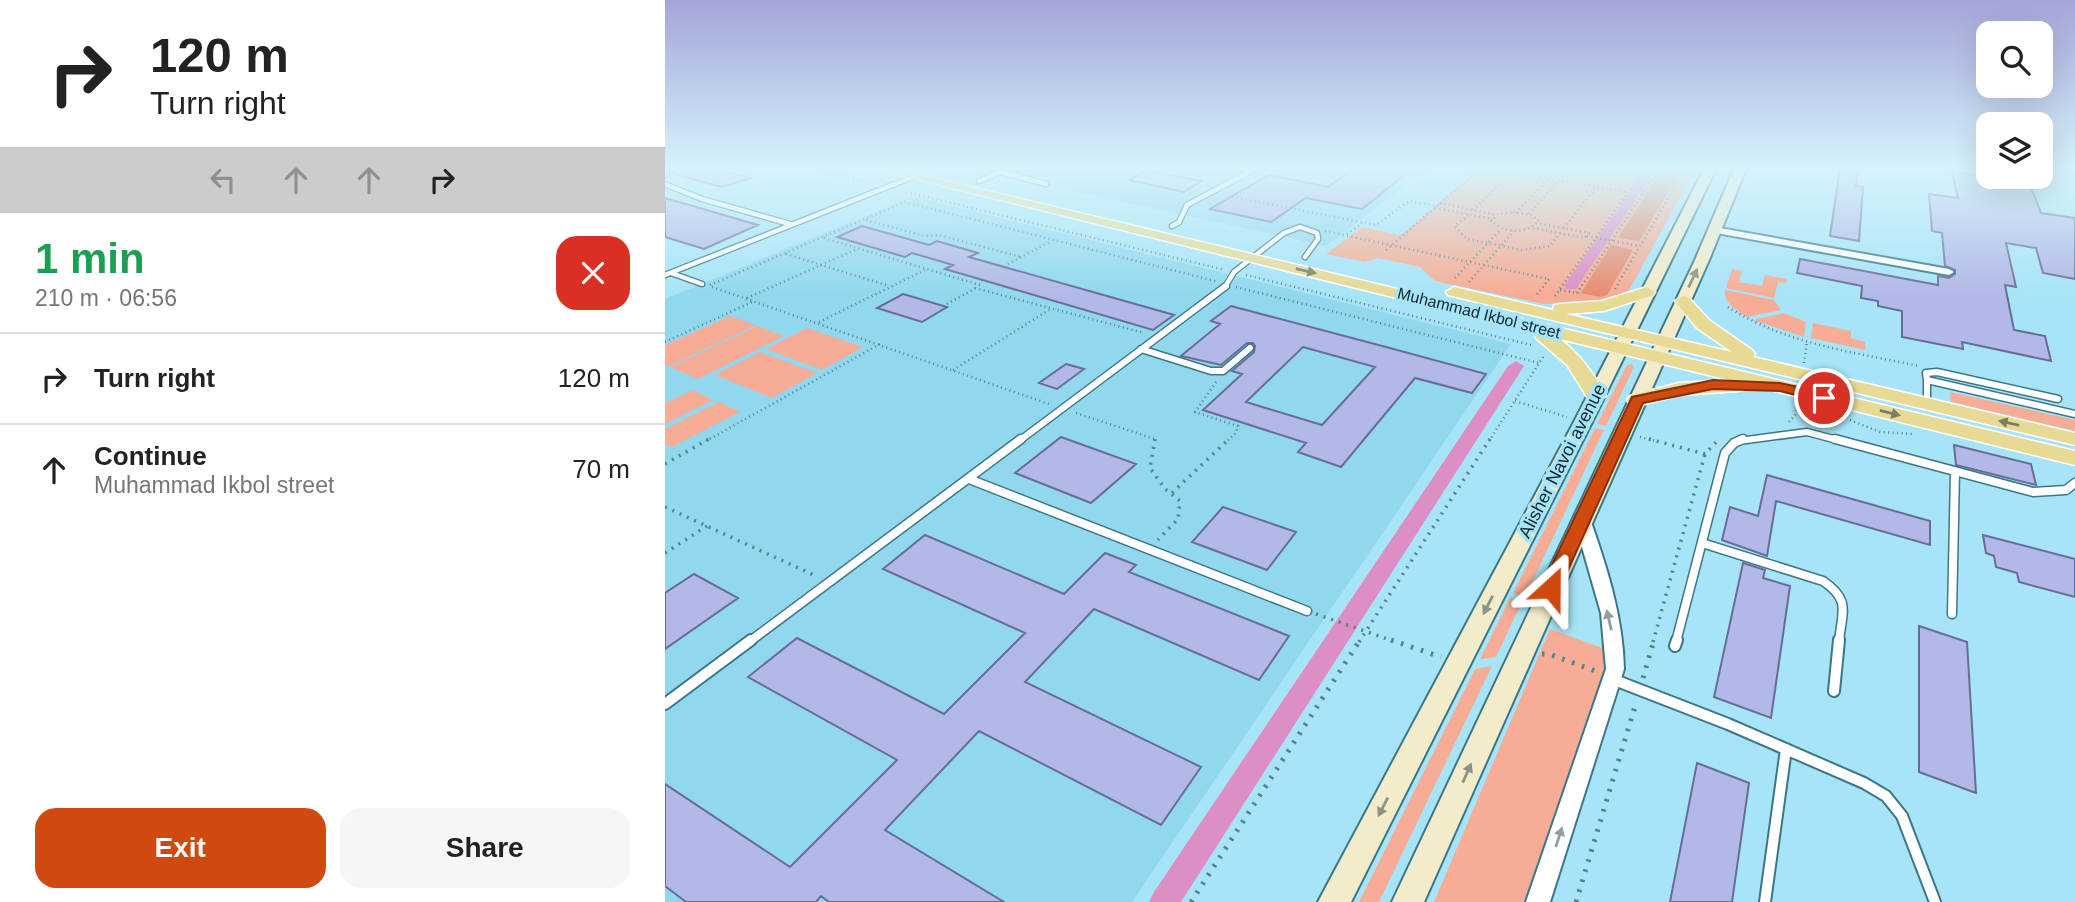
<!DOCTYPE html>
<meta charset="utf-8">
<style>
body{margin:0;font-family:Helvetica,sans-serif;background:#f6f6f6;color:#222;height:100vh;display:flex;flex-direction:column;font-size:26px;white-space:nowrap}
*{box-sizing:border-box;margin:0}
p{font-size:23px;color:#767676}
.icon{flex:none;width:38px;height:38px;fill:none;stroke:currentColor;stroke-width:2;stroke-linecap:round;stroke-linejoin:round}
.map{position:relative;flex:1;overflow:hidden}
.drawer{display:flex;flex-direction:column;background:#fff;width:665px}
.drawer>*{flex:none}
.top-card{background:#fff;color:#222;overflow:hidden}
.controls{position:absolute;left:1311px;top:21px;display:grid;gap:14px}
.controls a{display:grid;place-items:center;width:77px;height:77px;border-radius:14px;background:#fff;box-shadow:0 7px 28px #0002;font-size:35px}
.pin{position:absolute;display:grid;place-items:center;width:60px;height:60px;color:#fff;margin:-30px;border:4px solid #fff;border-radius:50%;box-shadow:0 2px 7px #0007}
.me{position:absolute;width:77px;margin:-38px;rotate:24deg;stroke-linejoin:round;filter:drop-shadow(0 0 5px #0008)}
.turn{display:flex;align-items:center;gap:24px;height:147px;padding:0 35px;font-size:32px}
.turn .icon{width:91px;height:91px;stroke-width:2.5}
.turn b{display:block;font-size:49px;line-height:60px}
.lanes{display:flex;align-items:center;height:66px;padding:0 35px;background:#0003;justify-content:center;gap:35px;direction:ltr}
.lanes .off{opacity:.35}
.round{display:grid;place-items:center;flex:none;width:74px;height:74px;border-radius:21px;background:#f6f6f6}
.headline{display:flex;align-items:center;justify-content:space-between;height:119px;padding:0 35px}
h1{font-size:42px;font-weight:700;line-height:52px;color:#1e9e55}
.primary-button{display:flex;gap:14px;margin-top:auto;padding:14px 35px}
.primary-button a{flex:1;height:80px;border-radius:21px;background:#d04a10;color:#fff;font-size:28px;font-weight:700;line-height:80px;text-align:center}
.primary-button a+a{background:#f6f6f6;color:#222}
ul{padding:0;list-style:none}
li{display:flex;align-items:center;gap:21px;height:91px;padding:0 35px;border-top:2px solid #e0e0e0}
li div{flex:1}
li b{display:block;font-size:26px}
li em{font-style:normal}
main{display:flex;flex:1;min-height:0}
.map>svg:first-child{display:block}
.built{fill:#91d8ee}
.green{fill:#f7ad95}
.forest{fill:#e78d6f}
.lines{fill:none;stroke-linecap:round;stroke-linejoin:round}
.canal{fill:#dd8ec4;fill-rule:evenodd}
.building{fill:#b2b8e7;stroke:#686d98;stroke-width:2;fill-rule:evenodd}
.lane-far3-casing{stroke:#3c7788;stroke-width:7}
.lane-far2-casing{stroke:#3c7788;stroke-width:9}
.lane-far1-casing{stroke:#3c7788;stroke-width:11}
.lane-casing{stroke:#3c7788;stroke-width:14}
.street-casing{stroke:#3c7788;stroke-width:4}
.secondary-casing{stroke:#3c7788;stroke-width:4}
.primary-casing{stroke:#fff;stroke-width:3}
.path-far2{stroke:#57818e;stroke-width:2.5;stroke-dasharray:1 3.5;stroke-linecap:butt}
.path-far1{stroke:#57818e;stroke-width:3.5;stroke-dasharray:2 6;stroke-linecap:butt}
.path{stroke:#57818e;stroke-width:5;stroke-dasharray:2.5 8;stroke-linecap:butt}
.lane-far3{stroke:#fff;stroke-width:4.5}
.lane-far2{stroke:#fff;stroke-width:6}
.lane-far1{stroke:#fff;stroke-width:8}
.lane{stroke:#fff;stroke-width:10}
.street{fill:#fff;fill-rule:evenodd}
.secondary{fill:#f3ecca;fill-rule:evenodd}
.primary{fill:#e6da95;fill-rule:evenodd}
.oneway{fill:#7a8162}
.oneway2{fill:#8c9484}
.oneway3{fill:#939ea1}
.route{fill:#d04a10;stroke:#87300a;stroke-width:2}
.labels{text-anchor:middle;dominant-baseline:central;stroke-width:7;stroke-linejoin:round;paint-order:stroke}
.far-street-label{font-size:16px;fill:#0f282f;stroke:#a7e4f7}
.street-label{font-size:18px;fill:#0f282f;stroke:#a7e4f7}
</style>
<main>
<section class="drawer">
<div class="top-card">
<div class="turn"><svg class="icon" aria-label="right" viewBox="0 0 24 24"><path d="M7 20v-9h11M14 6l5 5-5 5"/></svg><div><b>120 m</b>Turn right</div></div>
<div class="lanes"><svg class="icon off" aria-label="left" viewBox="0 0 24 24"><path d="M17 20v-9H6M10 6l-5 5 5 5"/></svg><svg class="icon off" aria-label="ahead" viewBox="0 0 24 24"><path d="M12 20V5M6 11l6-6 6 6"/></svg><svg class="icon off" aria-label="ahead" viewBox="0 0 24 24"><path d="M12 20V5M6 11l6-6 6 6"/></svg><svg class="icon" aria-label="right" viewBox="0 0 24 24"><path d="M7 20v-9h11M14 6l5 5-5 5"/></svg></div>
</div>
<div class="headline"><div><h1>1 min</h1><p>210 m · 06:56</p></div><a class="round" style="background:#d93025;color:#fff"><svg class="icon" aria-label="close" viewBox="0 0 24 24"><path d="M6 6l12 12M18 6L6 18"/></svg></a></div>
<ul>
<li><svg class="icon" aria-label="right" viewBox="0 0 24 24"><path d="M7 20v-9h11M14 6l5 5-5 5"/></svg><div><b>Turn right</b></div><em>120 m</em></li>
<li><svg class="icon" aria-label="ahead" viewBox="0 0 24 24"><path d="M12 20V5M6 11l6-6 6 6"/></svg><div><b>Continue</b><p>Muhammad Ikbol street</p></div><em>70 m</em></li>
</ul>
<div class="primary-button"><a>Exit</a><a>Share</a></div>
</section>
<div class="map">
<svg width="1410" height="902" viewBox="0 0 1410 902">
<rect width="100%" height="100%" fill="#a7e4f7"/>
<path class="built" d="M307,169H762L661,246Z
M248,196L846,344L467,902H0V299Z"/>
<path class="green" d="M813,169H1031L964,290L958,295L927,302L879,304L770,281L755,267L713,258L700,262L661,254L697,227L736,235Z
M1067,269L1077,271L1074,282L1097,286L1100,275L1122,279L1121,283L1113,282L1109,298L1061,288Z
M1060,290L1109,300L1116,310L1082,317C1071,310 1059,304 1060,290Z
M1119,313L1141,322L1139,337L1088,320Z
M65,316L91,325L4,366L0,365V345Z
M1148,323L1186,331V338L1200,342V350L1146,338Z
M92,326L119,336L33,379L5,367Z
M142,328L198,347L157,370L101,349Z
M95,352L152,373L107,398L50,375Z
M967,364L969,367L941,426L932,424L962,365Z
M28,390L48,400L0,424V403Z
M1285,392L1410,420V431L1286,402Z
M54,402L75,412L7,447L0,444V429Z
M930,428L939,430L860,597L848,593Z
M845,598L857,602L831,657L815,659Z
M885,629L940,649L937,685L860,902H769Z
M827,666L714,902H694L810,669Z"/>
<path class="forest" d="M998,169L1016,171L974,241L953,238Z
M946,245L968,250L942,295L935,297L916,293Z"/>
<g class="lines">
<path class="canal" d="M981,169H991L911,289H901L899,286Z
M851,361L859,366L516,902H484L489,892L843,366Z"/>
</g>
<path class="building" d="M5,169H50L86,178L57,187L5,173Z
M688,169H747L697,209L641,198L606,222L545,209L604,175L663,187Z
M1175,169H1194L1191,186L1198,187L1194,241L1165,236Z
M483,170L536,181L519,192L464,180Z
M1287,171L1365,185L1376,213L1410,218V279L1378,273L1371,248L1341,243L1351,287L1340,285L1349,330L1380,336L1386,361L1297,342L1298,349L1237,337V311L1213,306V301L1196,298L1197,286L1132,273L1135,259L1273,285V276L1284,278L1290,274V270L1280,266L1277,233L1267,231L1264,194L1293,198Z
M0,198L93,225L39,249L0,237Z
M197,226L264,245L272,241L313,253L304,257L509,315L488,330L280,269L288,265L247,253L240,257L172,237Z
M238,294L282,307L257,322L212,308Z
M566,306L721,347L821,374L807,393L750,378L676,467L633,452L641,443L538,410L577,374L567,371L589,352L590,346L588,343H582L556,365L516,356L555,324L546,321ZM638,347L710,367L657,425L581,402Z
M401,364L419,369L392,389L374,383Z
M396,437L471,464L426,503L350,473Z
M1289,445L1366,464L1371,485L1291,465Z
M1102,475L1265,521V545L1111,501L1102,556L1057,540L1065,507L1093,516Z
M558,507L631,532L602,570L527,542Z
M260,535L399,594L440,553L471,565L464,572L624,636L594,680L429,609L360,682L536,767L496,825L314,731L220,830L339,902H164L156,896L151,902H21L0,886V784L125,867L232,760L83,677L132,638L279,714L360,633L218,569Z
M1318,535L1410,559V597L1354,582L1352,573L1331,567L1329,556L1321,553Z
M1078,563L1100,570L1098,578L1125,586L1106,718L1049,697Z
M29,574L73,598L0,649V593Z
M1254,626L1302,642L1311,793L1254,772Z
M1032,763L1084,783L1067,902H1005Z"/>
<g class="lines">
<defs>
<path id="lane-far3" d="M314,181L335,172L381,184
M2,185L37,199L125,224
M507,226L514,222L522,205L590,169
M6,273L37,284
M0,275L250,176
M560,287L569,272L619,233L635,227L652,233L653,239L640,257"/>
<path id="lane-far2" d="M476,349L546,371H558L585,348
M1262,380L1261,373L1272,372L1393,399
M1262,404V380L1410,414
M354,441L561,286
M1074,441L1142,432L1176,441"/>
<path id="lane-far1" d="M1170,439L1368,492L1401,490L1410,483
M304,479L642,611
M1037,543L1158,581C1186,600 1177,611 1174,642
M1287,614L1290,472
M84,642L356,439
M1011,642L1060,453L1069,443L1078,439"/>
<path id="lane" d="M1010,646L1012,640
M947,679L1063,724L1199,783L1221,796L1237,816L1270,902
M1169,691L1174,640
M0,704L86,640
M1100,902L1121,749"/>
<path id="street" d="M1049,227L1284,269L1289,272L1284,275L1046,232V228Z
M917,514L922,515L925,519C942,568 958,617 959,669L885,902H861L941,669L936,613L909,519L912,515Z"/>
<path id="secondary" d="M1039,169H1051L927,422L686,902H653L909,422Z
M1069,169H1081L1044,260L759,902H727L1030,260Z"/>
<path id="primary" d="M211,169H231L1410,451V465L1082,384L1080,389L1073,391L1015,395L972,406L965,404L962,400L965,396L1014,383L1064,380L895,339C915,354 929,374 941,396L931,402L924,400L902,365L871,338L869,332Z
M789,287L888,310L889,305L895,304L937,301L982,287L990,292L988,295L939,311L901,314L1067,352L1032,328L1010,301L1018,296L1024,298L1044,320L1087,350L1090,354L1088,357L1410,433V445L783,295L781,292Z"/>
</defs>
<use href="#lane-far3" class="lane-far3-casing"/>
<use href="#lane-far2" class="lane-far2-casing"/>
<use href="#lane-far1" class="lane-far1-casing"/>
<use href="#lane" class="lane-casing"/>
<use href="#street" class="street-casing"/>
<use href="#secondary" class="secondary-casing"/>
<use href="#primary" class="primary-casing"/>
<path class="path-far2" d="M148,169L203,182
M829,169L848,172
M863,170L877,175L874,178L856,177L852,174Z
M944,171L973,176
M875,177L962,192
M241,192L560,270
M563,196L711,225L744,201L772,206
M775,203L831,215
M770,208L828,219
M808,210L850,169
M848,212L866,215L874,221C859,235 841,233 826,221L833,214Z
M851,213L892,169
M864,214L904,169
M803,215L790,226L802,239L857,250L885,246L895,233
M201,220L259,236L274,235L356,257
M868,228L920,238L924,233L872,223
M899,228L944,171L940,169
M660,231L884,279L870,297
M682,234L697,223
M922,236L975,246
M159,238L315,285
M721,250L815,169
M121,254L224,286
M343,264L386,241
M581,275L866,345
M790,278L836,229
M804,282L849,231
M45,285L240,202L550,281
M47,287L384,404
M571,287L874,363
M310,288L479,333
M950,289L1020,169
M895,290L913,293
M912,293L994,169
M890,296L979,169
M82,298L192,249
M278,306L311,288
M1063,307C1121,344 1188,352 1254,366
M154,322L260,270
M0,342L87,302
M1139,363L1142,341
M288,370L384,310
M551,382L530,412L573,426L571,433L562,441
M850,401L902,417
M411,413L490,439V441
M1185,420L1215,432L1248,434
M1124,422L1130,415L1132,405
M975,437L991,441
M41,441L215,344
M824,441L880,354"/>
<path class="path-far1" d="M490,439L485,468L500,489L515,501L513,519L493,540
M984,439L1040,454L1053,440
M0,464L44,439
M507,493L564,439
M0,507L151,576
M0,553L42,526
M651,614L731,642
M694,642L825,439
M988,642L1040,454"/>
<path class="path" d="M726,640L776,657
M877,654H884L933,672
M978,678L989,640
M526,902L695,640
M911,902L971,703"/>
<use href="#lane-far3" class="lane-far3"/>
<use href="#lane-far2" class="lane-far2"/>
<use href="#lane-far1" class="lane-far1"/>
<use href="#lane" class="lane"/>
<use href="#street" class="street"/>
<use href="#secondary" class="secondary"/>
<use href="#primary" class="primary"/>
</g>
<defs><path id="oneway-solid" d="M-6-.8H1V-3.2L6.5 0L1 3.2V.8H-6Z" transform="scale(1.75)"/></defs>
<g class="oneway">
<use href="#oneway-solid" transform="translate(641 271) rotate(13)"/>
<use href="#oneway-solid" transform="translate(1225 413) rotate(14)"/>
<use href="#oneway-solid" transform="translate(1344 423) rotate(-167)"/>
</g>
<g class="oneway2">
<use href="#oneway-solid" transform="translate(1028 278) rotate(-65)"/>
<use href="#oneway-solid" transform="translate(823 605) rotate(117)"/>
<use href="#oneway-solid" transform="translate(802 773) rotate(-66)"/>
<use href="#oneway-solid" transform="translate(718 807) rotate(117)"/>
</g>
<g class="oneway3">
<use href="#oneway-solid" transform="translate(944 620) rotate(-103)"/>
<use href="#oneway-solid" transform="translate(894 837) rotate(-72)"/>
</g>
<linearGradient id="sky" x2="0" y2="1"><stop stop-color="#a3a5da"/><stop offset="0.57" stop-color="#d7f3fb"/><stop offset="1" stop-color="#d7f3fb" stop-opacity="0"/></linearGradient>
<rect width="1410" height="295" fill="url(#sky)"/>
<path class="route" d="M1048,380L1115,383L1164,394L1167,398L1159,402L1115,391L1048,389L978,403L895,588L892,593L886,595L879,593L876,588L967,397Z"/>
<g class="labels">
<g class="far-street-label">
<text transform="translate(814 313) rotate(14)">Muhammad Ikbol street</text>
</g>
<g class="street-label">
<text transform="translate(897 461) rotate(-63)">Alisher Navoi avenue</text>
</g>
</g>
</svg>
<div class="controls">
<a><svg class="icon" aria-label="search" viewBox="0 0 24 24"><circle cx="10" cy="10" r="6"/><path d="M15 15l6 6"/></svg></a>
<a><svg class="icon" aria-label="layers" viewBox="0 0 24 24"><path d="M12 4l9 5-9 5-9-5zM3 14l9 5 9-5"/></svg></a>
</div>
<div class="pin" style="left:1159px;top:398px;background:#d93025"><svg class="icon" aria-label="arrive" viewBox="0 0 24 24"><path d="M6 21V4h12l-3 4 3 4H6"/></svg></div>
<svg class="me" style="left:886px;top:588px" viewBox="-20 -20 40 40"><path d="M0-17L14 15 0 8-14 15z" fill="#d04a10" stroke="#fff" stroke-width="4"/></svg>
</div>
</main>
